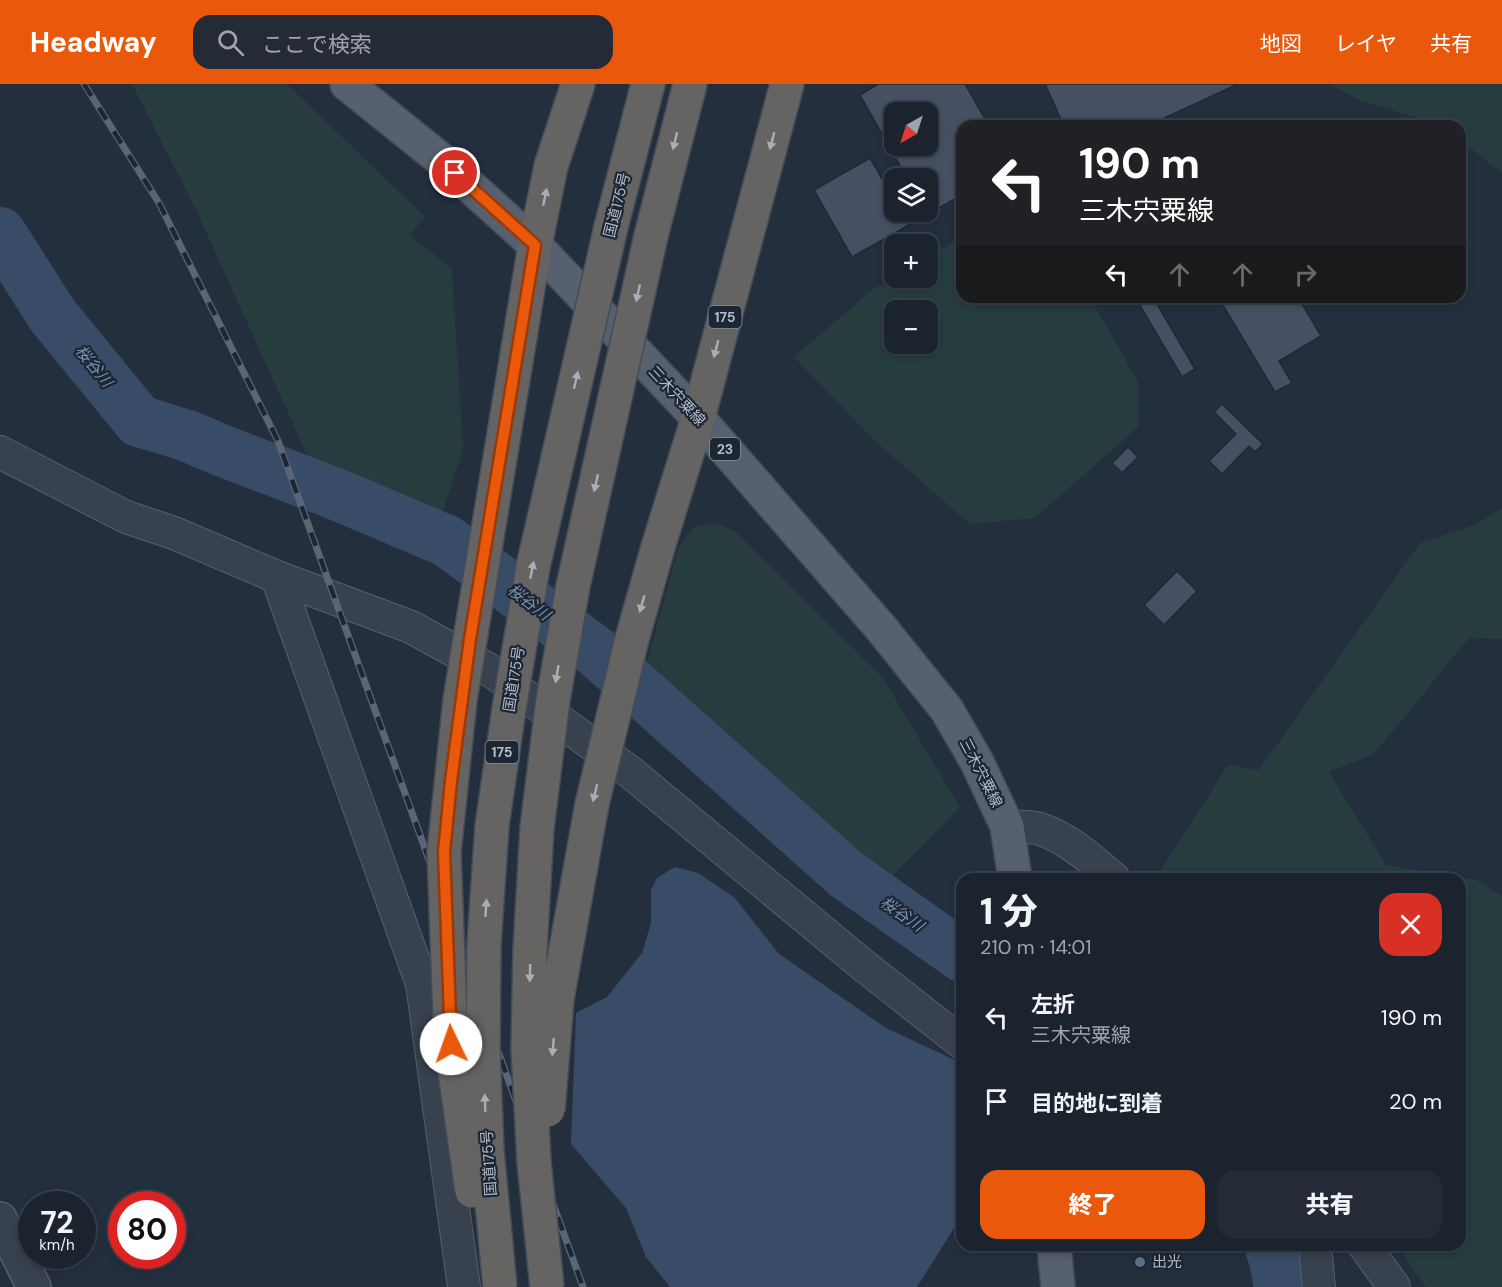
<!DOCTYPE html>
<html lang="ja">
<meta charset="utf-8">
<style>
body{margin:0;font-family:"DM Sans","Noto Sans JP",sans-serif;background:#242b36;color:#f1f3f6;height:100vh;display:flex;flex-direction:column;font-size:22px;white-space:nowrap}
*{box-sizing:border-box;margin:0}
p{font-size:20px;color:#a0a4aa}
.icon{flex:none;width:33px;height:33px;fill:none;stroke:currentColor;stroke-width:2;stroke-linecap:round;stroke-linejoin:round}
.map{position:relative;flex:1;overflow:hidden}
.drawer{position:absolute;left:956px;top:789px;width:510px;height:378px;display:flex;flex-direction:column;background:#1b232e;border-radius:18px;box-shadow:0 3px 9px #0003,0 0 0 2px #39404a}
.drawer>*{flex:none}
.guide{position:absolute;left:956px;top:36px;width:510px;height:183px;border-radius:18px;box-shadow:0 3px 9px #0003,0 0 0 2px #39404a;background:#202124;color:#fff;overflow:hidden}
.needle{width:39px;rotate:219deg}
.fabs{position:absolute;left:884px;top:18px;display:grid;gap:12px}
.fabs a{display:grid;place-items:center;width:54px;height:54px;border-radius:12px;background:#1b232e;box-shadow:0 3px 9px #0003,0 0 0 2px #39404a;font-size:30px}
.speed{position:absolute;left:18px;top:1107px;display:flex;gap:12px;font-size:30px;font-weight:700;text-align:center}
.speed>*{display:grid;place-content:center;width:78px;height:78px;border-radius:50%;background:#1b232e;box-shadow:0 3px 9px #0003,0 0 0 2px #39404a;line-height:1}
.speed small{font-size:15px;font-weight:400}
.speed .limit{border:9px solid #d22;background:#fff;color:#111}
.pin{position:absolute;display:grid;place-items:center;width:51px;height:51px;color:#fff;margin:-26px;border:3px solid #fff;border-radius:50%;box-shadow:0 2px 6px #0007}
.me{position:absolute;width:66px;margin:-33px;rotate:357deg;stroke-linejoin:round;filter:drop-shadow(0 0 4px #0008)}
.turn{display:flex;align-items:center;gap:21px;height:126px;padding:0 24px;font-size:27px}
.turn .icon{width:78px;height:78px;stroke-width:2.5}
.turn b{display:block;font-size:42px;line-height:51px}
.lanes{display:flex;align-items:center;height:57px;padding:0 24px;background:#0003;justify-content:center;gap:30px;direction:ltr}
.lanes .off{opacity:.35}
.round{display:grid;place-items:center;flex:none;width:63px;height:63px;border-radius:18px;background:#242b36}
.headline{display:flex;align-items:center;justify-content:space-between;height:102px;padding:0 24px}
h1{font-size:36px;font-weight:800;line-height:45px}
.button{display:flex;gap:12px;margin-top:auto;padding:12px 24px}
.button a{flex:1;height:69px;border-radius:18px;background:#ea580c;color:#fff;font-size:24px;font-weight:800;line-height:69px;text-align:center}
.button a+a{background:#242b36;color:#f1f3f6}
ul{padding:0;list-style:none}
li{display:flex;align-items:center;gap:18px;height:84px;padding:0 24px}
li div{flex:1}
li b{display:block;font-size:22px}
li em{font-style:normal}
header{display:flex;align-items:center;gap:36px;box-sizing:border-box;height:84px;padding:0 30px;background:#ea580c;color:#fff}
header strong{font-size:28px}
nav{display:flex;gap:33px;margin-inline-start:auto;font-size:21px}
.search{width:420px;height:54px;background:#242b36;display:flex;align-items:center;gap:15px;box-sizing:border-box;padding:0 21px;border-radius:18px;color:#a0a4aa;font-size:22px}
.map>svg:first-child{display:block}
.green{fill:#263c3f;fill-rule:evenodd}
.water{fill:#394c67}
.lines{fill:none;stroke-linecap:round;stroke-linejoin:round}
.river{stroke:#394c67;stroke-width:52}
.building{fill:#455162;stroke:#1f2835;stroke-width:1.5;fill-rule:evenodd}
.minor-casing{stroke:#565f6c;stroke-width:34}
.tertiary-casing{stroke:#565f6c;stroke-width:36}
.primary-casing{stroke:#414a57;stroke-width:36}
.trunk-casing{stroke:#434c59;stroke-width:36}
.minor{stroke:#38414e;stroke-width:32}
.tertiary{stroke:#38414e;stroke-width:33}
.primary{stroke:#56606e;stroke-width:33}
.trunk{stroke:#656462;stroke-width:33}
.rail-casing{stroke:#5a6575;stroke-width:7}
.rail{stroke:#1d2633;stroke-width:4.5;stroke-dasharray:14;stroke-linecap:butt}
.trunk-bridge-casing{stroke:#434c59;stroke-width:36;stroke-linecap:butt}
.trunk-bridge{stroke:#656462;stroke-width:33}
.oneway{fill:#a8afba}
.route-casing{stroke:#983908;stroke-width:15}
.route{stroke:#ea580c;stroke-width:10}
.service-dot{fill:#5c6f8a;stroke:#1d2633;stroke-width:2}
.labels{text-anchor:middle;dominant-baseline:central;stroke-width:4.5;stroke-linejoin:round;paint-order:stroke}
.shield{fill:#1d2633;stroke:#878f9c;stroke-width:1.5}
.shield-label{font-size:14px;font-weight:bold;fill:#b4bcc9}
.street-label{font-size:15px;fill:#b4bcc9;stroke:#1d2633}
.poi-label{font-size:15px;fill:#b4bcc9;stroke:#1d2633;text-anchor:start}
.water-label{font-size:16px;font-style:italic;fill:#7c92b1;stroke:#1d2633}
</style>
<header>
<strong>Headway</strong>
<div class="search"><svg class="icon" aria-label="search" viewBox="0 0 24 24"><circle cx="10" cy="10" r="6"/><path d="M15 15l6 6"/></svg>ここで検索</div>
<nav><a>地図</a><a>レイヤ</a><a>共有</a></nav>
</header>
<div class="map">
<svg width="1502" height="1203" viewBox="0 0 1502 1203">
<rect width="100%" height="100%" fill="#242f3e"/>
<path class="green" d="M132,0H287L425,133L410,151L452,185L463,366L439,439L309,375L196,126Z
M1330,0H1502V89L1460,56V42H1442L1357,15Z
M961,154L962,213H1090L1138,298V343L1035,434L970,440L875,357L794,273L873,205L894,193L927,194V174ZM894,226H927V260H894Z
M1502,424V555L1469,554L1374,670L1329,688L1386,781L1476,796L1502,812V1203H1426L1396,1161H1460V795H1155L1228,681L1259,686L1420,459L1477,440Z
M714,438L735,447L883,594L960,723L887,798L781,717L644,588L679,462L693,444Z"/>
<path class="water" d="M675,783L698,789L734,813L779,870L886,944L961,979V1133L917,1203H670L646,1173L626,1124L571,1060L576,929L607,913L642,869L651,839V806L657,794Z"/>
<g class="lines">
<path class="river" d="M0,149L53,232L139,337L188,352L223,367L331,408L447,457L599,570L847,791L962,872
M1270,1161L1275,1176L1280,1203"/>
</g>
<path class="building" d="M878,0H965L989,42H962V111L928,130L927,94H907L860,11ZM894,28H927V62H894Z
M1045,0H1238L1147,42H1064Z
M870,74L894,115V128H901L909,141L852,173L814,106Z
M1135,213H1153L1195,285L1182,293Z
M1218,213H1298L1321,252L1279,277L1292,299L1275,308Z
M1222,320L1263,360L1255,368L1249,362L1222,390L1209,377L1236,350L1214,328Z
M1128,363L1138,373L1122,389L1112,379Z
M1177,487L1197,507L1164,541L1144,521Z"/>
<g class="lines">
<defs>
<path id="minor" d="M0,368L126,433L174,449L277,493L411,543L493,588L630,688L863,881L962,959
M277,493L422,900L464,1203
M1007,742C1017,743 1030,742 1040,745C1068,754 1092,776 1114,795
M1315,1161L1319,1203
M1364,1161L1394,1203"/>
<path id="tertiary" d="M0,1135L34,1203"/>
<path id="primary" d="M347,0L439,74L535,161L698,334L881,544L947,626L977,678L1007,742L1015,795
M1054,1161L1058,1203"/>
<path id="trunk" d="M611,143L648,0
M651,152L690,0
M520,253L535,161L551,82L578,0
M658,463L698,334L787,0"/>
</defs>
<use href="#minor" class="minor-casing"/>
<use href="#tertiary" class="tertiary-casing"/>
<use href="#primary" class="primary-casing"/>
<use href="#trunk" class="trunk-casing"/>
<use href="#minor" class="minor"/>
<use href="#tertiary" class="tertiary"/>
<use href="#primary" class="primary"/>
<use href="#trunk" class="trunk"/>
<defs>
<path id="rail" d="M84,0L159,119L278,357L583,1203"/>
</defs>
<use href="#rail" class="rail-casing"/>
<use href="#rail" class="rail"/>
<defs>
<path id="trunk-bridge" d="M548,1026L557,915L592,720L632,555L658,463
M472,1107L451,960L444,768L460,616L520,253
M500,1203L487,1067L483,964L484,860L492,742L509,625L533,483L611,143
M547,1203L534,1078L528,964L530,866L537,744L553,616L573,502L651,152"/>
</defs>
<use href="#trunk-bridge" class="trunk-bridge-casing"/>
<use href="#trunk-bridge" class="trunk-bridge"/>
</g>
<defs><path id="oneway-solid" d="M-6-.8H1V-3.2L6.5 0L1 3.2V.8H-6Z" transform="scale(1.5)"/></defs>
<g class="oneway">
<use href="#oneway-solid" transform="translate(675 57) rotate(104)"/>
<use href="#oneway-solid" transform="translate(772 57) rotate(105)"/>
<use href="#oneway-solid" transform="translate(545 113) rotate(-78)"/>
<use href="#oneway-solid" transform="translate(638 209) rotate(103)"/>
<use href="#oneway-solid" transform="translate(716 265) rotate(105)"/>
<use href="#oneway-solid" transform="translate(576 296) rotate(-77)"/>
<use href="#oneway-solid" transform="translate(596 399) rotate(103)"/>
<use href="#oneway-solid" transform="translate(532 486) rotate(-79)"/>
<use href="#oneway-solid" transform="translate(642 520) rotate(106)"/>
<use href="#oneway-solid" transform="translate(557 590) rotate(100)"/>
<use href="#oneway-solid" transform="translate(595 709) rotate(104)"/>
<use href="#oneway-solid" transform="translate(486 824) rotate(-86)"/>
<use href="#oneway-solid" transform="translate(530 889) rotate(91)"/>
<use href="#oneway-solid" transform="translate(553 963) rotate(95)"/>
<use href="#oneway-solid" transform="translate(485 1019) rotate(-92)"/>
</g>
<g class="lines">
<defs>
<path id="route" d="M451,960L444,768L451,697L470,555L535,161L455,89"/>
</defs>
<use href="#route" class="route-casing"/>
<use href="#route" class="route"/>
</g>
<circle class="service-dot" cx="1140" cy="1178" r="6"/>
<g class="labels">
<g class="shield">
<rect x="708.5" y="222" width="33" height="22" rx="4.5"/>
<rect x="710" y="354" width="30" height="22" rx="4.5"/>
<rect x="485.5" y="657" width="33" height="22" rx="4.5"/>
</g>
<g class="shield-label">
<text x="725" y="233">175</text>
<text x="725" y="365">23</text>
<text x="502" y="668">175</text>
</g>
<g class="street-label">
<text transform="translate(617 121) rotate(-76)">国道175号</text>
<text transform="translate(677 312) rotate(47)">三木宍粟線</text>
<text transform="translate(514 595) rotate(-81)">国道175号</text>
<text transform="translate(981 689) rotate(63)">三木宍粟線</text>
<text transform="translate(489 1079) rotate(-94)">国道175号</text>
</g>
<g class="poi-label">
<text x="1152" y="1178">出光</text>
</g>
<g class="water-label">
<text transform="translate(94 282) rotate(51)">桜谷川</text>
<text transform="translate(529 518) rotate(37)">桜谷川</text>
<text transform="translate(902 830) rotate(35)">桜谷川</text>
</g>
</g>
</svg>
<div class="fabs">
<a><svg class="needle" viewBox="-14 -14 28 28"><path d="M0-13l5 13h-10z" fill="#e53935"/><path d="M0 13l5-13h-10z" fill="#a0a4aa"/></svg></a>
<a><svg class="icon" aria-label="layers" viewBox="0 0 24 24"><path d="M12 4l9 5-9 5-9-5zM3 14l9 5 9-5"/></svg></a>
<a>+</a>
<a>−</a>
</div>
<div class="speed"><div>72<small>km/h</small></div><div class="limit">80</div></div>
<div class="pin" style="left:455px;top:89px;background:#d93025"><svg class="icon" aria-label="arrive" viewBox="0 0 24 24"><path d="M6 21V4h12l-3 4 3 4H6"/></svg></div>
<svg class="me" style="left:451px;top:960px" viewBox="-20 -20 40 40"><circle r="19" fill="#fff"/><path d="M0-13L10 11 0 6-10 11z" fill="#ea580c"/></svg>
<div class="guide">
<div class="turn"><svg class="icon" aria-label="left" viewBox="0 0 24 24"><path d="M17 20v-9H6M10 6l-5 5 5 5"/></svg><div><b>190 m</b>三木宍粟線</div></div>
<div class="lanes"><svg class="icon" aria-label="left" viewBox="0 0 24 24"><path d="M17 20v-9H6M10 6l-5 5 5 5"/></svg><svg class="icon off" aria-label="ahead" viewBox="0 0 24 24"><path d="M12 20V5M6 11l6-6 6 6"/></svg><svg class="icon off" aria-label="ahead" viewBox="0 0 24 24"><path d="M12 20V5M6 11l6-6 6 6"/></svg><svg class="icon off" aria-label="right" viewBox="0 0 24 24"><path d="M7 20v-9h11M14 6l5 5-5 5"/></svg></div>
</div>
<section class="drawer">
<div class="headline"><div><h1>1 分</h1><p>210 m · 14:01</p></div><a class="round" style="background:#d93025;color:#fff"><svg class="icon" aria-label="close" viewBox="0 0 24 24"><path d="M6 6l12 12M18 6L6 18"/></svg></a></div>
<ul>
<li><svg class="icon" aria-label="left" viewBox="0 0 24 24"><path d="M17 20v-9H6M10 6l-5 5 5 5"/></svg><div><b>左折</b><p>三木宍粟線</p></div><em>190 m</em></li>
<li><svg class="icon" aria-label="arrive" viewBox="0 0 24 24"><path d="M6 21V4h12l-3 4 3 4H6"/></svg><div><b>目的地に到着</b></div><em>20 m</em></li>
</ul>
<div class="button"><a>終了</a><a>共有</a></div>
</section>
</div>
